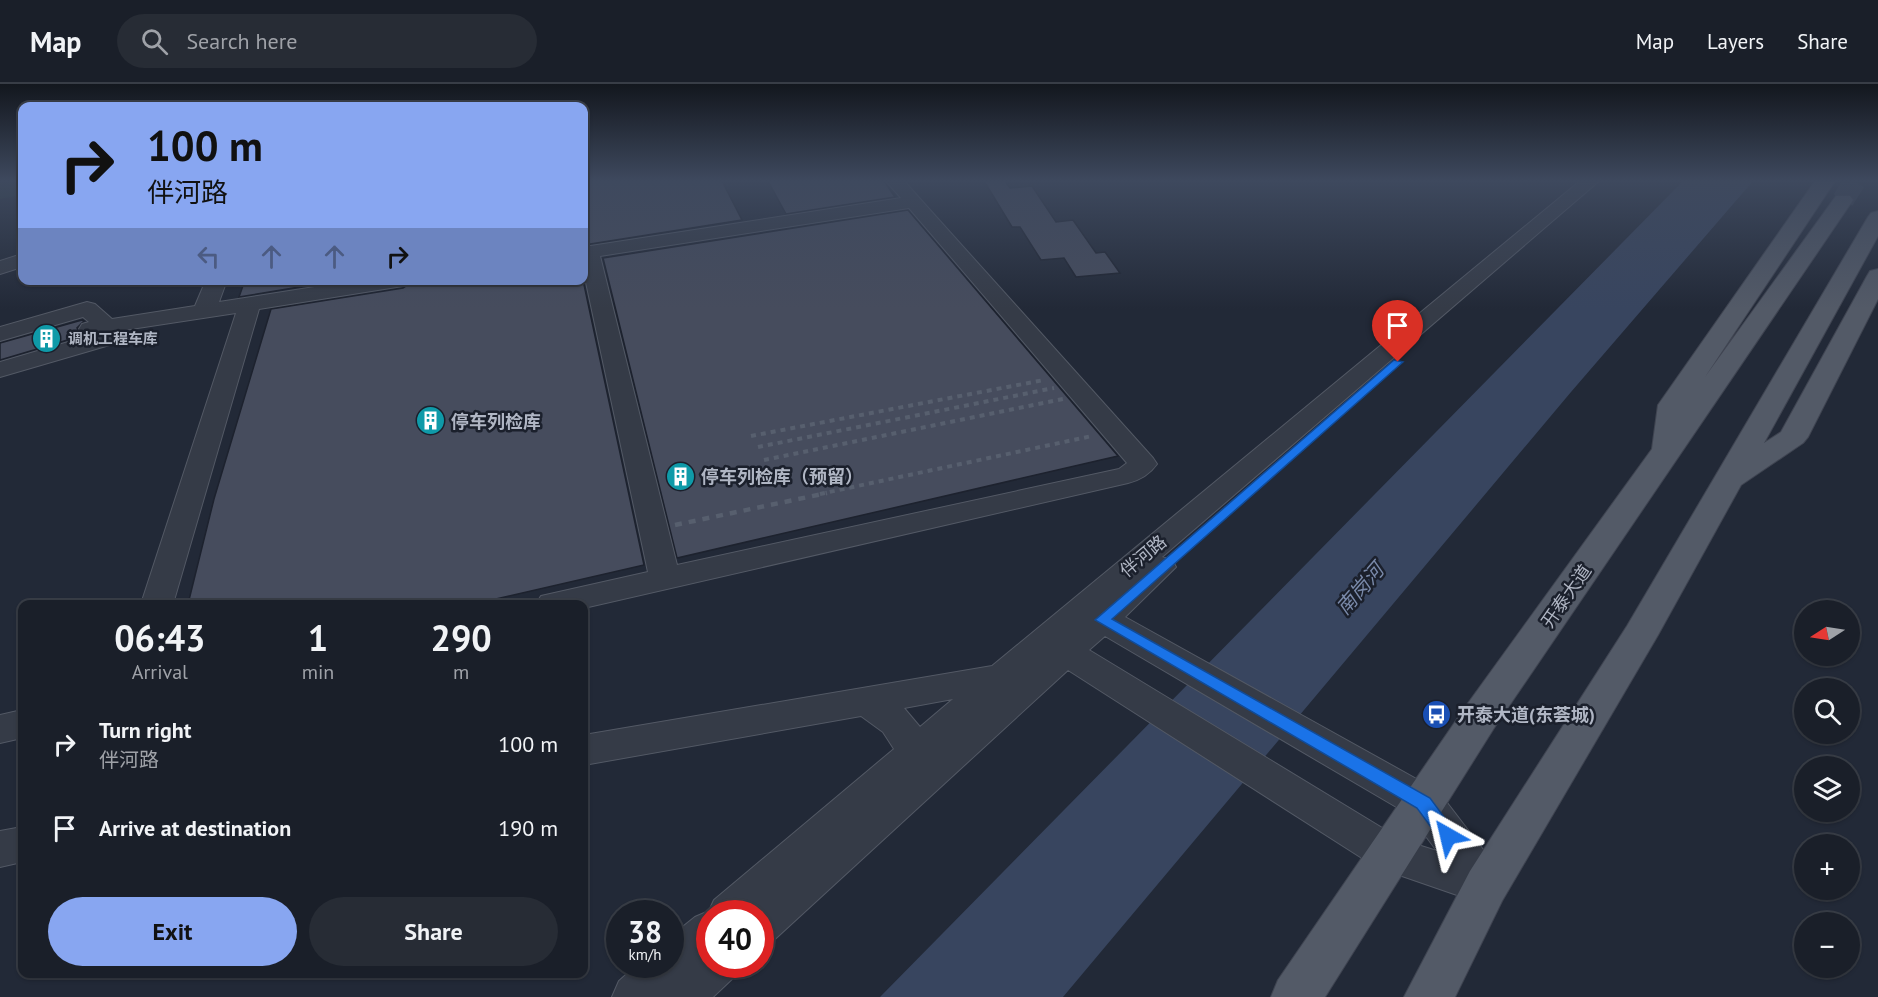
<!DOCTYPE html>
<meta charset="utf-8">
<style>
body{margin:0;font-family:"PT Sans","Noto Sans SC",sans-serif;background:#272c35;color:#f1f3f6;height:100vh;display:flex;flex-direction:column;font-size:22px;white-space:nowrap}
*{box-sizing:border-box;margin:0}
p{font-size:20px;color:#9fa2a8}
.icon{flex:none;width:33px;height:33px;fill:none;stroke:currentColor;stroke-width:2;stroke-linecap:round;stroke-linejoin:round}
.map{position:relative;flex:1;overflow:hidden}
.side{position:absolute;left:18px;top:516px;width:570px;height:378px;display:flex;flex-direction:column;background:#1a1f29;border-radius:12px;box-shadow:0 2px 4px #0004,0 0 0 2px #383d46}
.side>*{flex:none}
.guide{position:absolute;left:18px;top:18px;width:570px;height:183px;border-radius:12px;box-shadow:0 2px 4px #0004,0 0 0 2px #383d46;background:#88a6f1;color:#111;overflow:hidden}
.needle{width:39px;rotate:258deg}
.buttons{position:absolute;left:1794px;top:516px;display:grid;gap:12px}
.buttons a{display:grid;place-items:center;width:66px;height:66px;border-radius:50%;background:#1a1f29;box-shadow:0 2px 4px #0004,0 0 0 2px #383d46;font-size:30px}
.speed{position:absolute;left:606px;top:816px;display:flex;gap:12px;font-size:30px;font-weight:700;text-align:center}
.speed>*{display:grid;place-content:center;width:78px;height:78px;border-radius:50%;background:#1a1f29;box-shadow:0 2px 4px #0004,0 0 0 2px #383d46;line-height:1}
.speed small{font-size:15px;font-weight:400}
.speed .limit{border:9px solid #d22;background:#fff;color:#111}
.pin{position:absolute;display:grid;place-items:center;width:51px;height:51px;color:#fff;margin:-62px -26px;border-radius:50% 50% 50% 0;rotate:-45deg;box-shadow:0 0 6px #0007}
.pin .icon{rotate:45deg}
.me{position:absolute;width:66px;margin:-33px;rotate:323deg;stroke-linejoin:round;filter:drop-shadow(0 0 4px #0008)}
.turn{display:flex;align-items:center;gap:21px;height:126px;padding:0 30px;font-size:27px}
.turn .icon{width:78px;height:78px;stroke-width:2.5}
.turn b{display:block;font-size:42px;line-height:51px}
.lanes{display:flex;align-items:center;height:57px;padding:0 30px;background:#0003;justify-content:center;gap:30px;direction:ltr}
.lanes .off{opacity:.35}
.eta{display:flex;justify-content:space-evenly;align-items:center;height:102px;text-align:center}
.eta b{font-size:36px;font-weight:700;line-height:42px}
.action{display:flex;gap:12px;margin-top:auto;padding:12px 30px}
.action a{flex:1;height:69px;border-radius:36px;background:#88a6f1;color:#111;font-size:24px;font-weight:700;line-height:69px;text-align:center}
.action a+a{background:#272c35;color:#f1f3f6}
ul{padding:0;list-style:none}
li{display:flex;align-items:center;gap:18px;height:84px;padding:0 30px}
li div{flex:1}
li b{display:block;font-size:22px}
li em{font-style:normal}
header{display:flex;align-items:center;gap:36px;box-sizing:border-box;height:84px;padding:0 30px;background:#1a1f29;border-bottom:2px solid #383d46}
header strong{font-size:28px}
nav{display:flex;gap:33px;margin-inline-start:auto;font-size:21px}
.search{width:420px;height:54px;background:#272c35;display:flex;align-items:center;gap:15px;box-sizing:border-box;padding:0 21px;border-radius:33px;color:#9fa2a8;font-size:22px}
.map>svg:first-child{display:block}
.green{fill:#253639}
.water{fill:#38455f}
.building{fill:#464c5d;stroke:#1d222e;stroke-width:1.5}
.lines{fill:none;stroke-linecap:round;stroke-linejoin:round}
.major-tunnel{stroke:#373e4c;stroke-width:22;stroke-dasharray:22 11;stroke-linecap:butt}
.minor-casing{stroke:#535965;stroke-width:2}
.major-casing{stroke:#3f4451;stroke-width:2}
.minor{fill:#353b47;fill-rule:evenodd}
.major{fill:#535a67;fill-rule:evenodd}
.rail-far1{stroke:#575f6e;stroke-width:4;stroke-dasharray:5 5;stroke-linecap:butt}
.rail{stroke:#575f6e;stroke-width:4.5;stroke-dasharray:7 7;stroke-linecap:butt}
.route{fill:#1a73e8;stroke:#114b97;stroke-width:1.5}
.labels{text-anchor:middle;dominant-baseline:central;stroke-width:5;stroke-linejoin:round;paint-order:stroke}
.far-poi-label{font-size:15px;font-weight:bold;fill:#b0b6c4;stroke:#1b202c;text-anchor:start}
.poi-label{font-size:18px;font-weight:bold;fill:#b0b6c4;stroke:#1b202c;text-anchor:start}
.street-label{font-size:18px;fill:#b0b6c4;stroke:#1b202c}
.water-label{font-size:20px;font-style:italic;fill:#7a8aaa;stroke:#1b202c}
</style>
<header>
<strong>Map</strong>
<div class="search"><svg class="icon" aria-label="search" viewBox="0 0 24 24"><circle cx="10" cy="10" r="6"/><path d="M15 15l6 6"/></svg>Search here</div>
<nav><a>Map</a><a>Layers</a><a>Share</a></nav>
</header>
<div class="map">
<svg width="1878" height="913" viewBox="0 0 1878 913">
<rect width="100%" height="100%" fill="#222937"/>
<path class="green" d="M0,97H22V111L0,115Z"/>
<path class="water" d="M1683,97H1753L1571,308L1063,913H880Z"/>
<path class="building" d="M584,97H722L742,136L584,161Z
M768,97H884L895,113L786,130Z
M984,97H1005L1010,104L1032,102L1056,138L1073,136L1096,169L1105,168L1120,189L1076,193L1064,174L1041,176L1020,143H1012Z
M908,126L1118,372L677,474L603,174Z
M245,196H341L239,213Z
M415,196H583L644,481L474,520H188L214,415L271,225L403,204Z
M82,236L84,237L77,244L81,252L0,276V259Z"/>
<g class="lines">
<path class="major-tunnel" d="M1843,116L1855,97"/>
<defs>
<path id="minor" d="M886,97H904L1153,374L1157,380C1150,390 1140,396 1128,399L584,524V520H536L541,512L648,488L584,189V163L901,114ZM909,124L1127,379L1119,385L677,481L600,172Z
M1580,97H1599L1162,473L1172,476L1176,483L1125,533L1438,707L1501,789L1507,802L1501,815L1486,821L1376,783L1068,586L775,855L760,861V830H710V880H738L732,895L713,913H612L619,897L638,880H670V853L695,833L709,827L714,816L894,665L883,648L861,632L584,681V651L992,582ZM1105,552L1410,731L1437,767L1402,756L1089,566ZM953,615L920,643L904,624Z
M22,170V183L0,190V177Z
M206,196H227L219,218L359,196H413L403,202L259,225L173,520H141L236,229L118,247L113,260L0,293V278L92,251L82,250L79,245L82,240L89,238L83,233L0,257V243L87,218L95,220L112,235L195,222Z
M22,626V654L0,659V631Z
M22,743V778L0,783V747Z"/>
<path id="major" d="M1815,97H1835L1705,293L1836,112H1850L1853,116L1494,644L1325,913H1271L1278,896L1466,622L1652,365L1658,321Z
M1878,127V152L1764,359L1781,348L1867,192L1870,187L1878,185V215L1808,353L1803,359L1741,401L1658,551L1502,817L1455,913H1404L1470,787L1627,542L1868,133L1871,129Z"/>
</defs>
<use href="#minor" class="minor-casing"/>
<use href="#major" class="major-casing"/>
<use href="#minor" class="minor"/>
<use href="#major" class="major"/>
<path class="rail-far1" d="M751,352L1044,296
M758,363L1054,304
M764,376L1063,315
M820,410L1092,352"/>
<path class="rail" d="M675,441L827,409"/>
</g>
<linearGradient id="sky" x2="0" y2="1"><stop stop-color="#13171e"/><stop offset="0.43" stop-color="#3e495e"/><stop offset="1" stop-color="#3e495e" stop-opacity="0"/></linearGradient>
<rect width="1878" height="225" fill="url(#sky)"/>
<path class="route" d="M1394,276L1403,278L1112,535L1430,714L1458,752L1455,758L1448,760L1442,758L1417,724L1095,536Z"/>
<defs>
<symbol id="building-disc" viewBox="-11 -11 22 22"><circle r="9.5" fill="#0f9aa8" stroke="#1b202c"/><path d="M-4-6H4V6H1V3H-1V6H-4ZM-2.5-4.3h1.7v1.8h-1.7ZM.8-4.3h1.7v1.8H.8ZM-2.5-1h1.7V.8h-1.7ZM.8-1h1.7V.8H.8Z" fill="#fff"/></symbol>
<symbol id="bus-disc" viewBox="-11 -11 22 22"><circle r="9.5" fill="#1a4fb4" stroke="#1b202c"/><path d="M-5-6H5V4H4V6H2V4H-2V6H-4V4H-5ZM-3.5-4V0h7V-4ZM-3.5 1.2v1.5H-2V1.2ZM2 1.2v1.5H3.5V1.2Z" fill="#fff"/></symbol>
</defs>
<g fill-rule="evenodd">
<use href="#building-disc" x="30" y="238" width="33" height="33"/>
<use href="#building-disc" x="414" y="320" width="33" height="33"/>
<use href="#building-disc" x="664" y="376" width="33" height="33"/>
<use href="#bus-disc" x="1420" y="614" width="33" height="33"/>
</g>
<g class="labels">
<g class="far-poi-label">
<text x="68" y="254">调机工程车库</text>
</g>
<g class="poi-label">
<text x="451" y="337">停车列检库</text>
<text x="701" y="392">停车列检库（预留）</text>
<text x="1457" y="630">开泰大道(东荟城)</text>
</g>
<g class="street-label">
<text transform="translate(1143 472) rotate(-40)">伴河路</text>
<text transform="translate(1566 512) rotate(-55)">开泰大道</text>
</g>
<g class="water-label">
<text transform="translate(1360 505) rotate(-49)">南岗河</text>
</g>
</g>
</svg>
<div class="buttons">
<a><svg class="needle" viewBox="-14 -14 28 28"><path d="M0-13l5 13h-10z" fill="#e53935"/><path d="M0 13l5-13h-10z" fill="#9fa2a8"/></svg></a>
<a><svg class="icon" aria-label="search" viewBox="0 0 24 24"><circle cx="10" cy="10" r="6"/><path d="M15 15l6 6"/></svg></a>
<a><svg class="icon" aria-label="layers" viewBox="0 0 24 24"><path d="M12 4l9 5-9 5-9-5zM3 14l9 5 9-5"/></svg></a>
<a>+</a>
<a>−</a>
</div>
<div class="speed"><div>38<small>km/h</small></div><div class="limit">40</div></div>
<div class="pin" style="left:1398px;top:278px;background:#d93025"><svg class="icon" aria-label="arrive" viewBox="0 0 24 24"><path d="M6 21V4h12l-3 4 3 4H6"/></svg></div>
<svg class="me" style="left:1448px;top:752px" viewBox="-20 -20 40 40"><path d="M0-17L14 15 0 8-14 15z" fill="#1a73e8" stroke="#fff" stroke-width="4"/></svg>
<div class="guide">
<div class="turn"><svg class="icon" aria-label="right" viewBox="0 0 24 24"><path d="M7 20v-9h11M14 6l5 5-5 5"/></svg><div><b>100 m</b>伴河路</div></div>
<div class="lanes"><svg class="icon off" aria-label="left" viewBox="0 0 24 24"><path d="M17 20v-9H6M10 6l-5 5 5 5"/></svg><svg class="icon off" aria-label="ahead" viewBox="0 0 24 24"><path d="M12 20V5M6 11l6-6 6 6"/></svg><svg class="icon off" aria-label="ahead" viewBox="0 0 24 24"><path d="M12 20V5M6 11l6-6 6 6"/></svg><svg class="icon" aria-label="right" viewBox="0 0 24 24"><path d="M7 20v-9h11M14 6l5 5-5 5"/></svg></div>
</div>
<section class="side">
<div class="eta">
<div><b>06:43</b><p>Arrival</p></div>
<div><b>1</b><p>min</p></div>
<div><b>290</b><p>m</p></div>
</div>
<ul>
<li><svg class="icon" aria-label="right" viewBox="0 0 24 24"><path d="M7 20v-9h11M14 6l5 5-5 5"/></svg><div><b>Turn right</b><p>伴河路</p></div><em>100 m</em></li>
<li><svg class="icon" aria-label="arrive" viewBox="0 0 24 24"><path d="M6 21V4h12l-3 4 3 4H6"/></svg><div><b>Arrive at destination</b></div><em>190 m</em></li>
</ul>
<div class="action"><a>Exit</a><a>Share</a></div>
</section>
</div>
